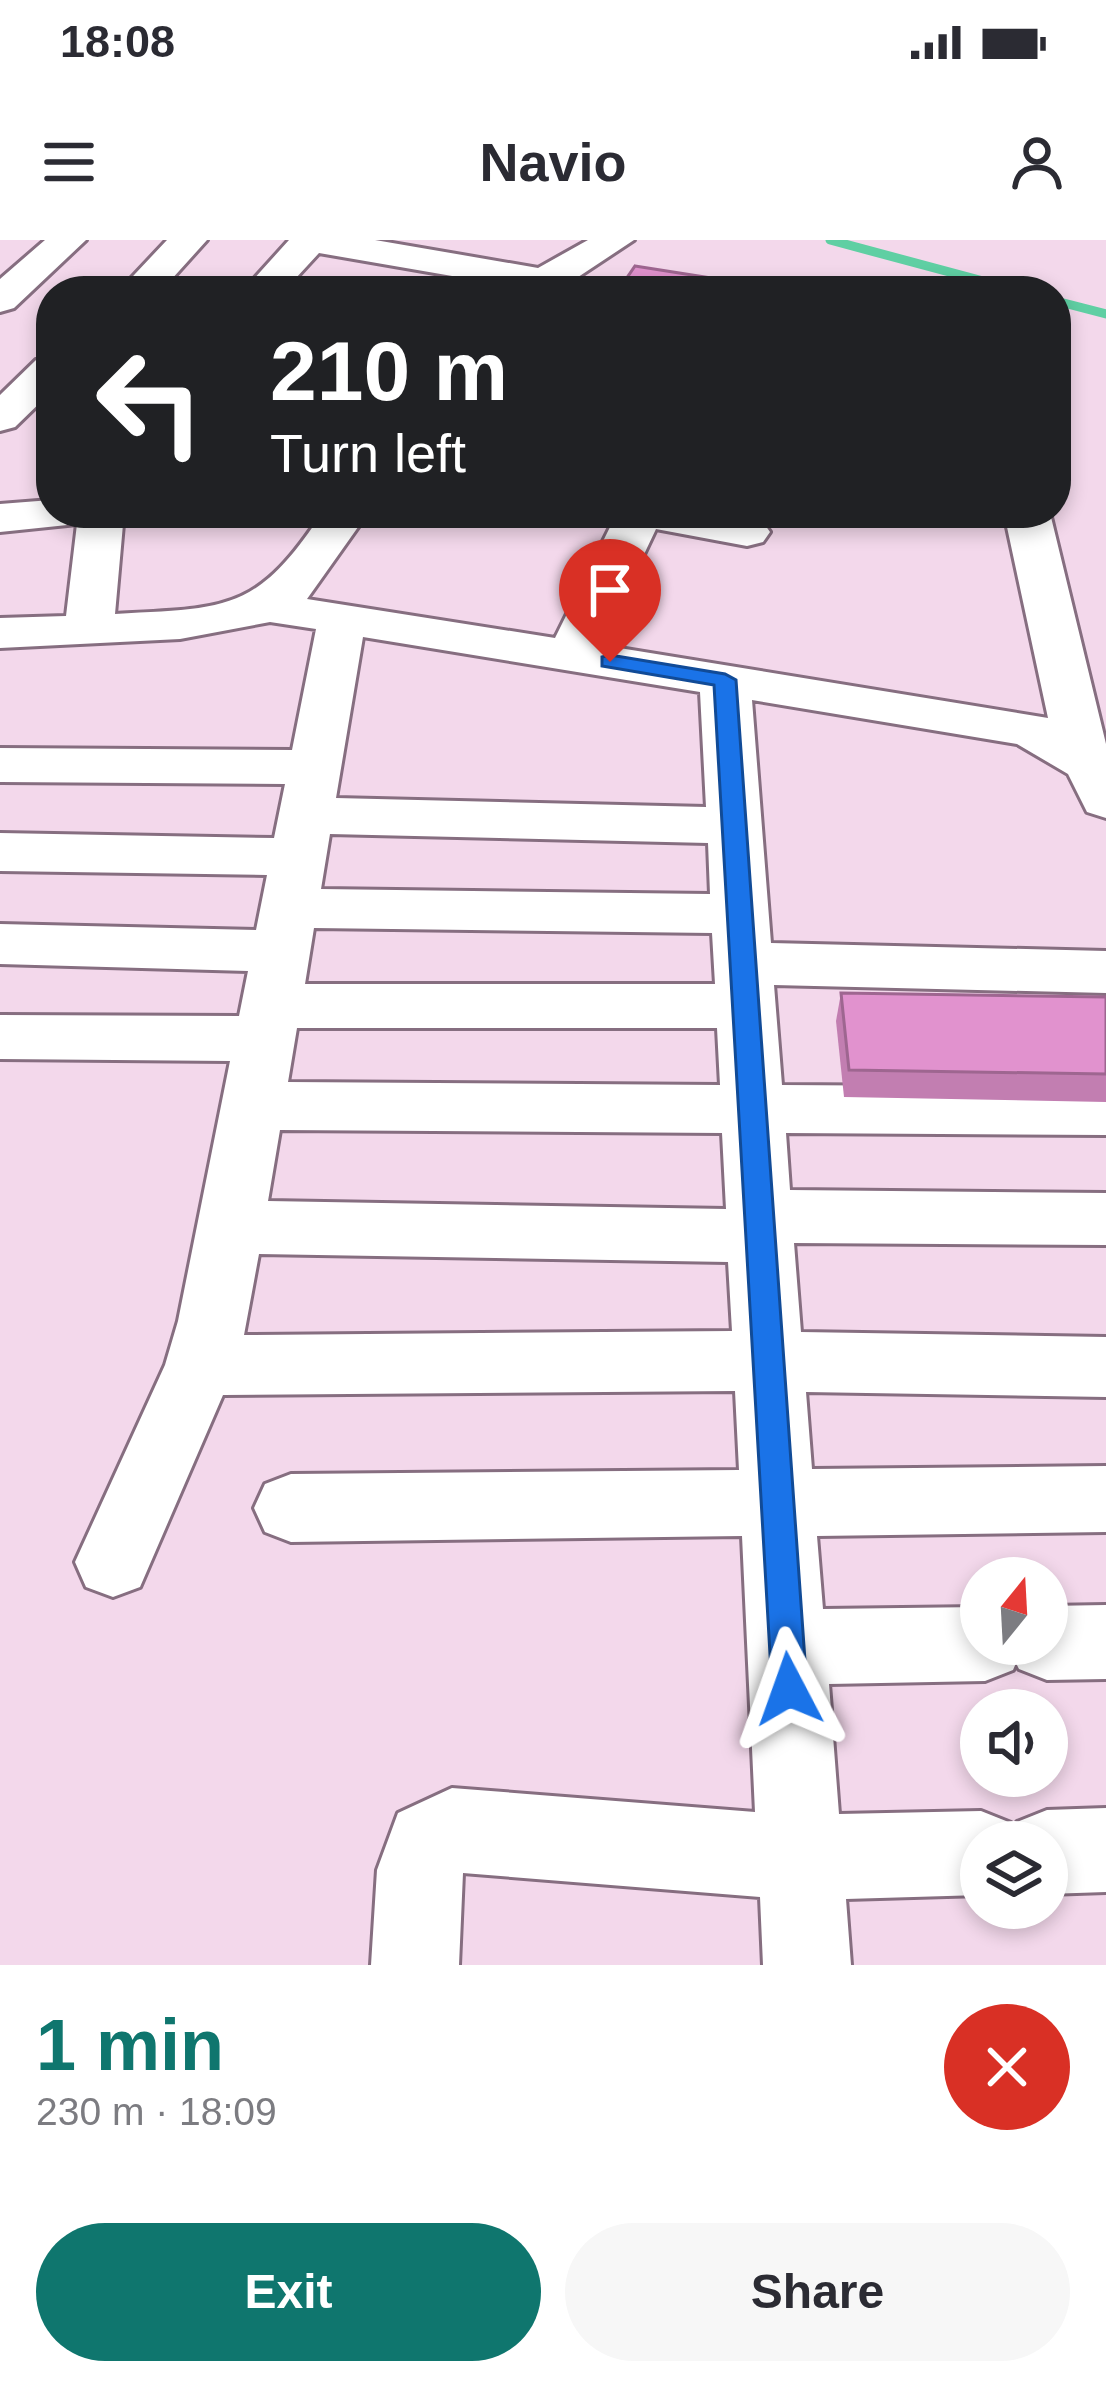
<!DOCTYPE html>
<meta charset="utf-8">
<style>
body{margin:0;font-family:Helvetica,sans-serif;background:#f7f7f7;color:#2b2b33;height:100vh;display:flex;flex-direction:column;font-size:45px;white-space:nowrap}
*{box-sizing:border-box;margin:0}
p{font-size:39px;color:#7c7c81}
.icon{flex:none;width:66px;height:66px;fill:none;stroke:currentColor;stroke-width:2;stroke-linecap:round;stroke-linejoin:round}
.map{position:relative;height:1725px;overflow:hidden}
.panel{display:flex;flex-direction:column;background:#fff;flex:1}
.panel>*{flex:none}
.hud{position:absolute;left:36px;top:36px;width:1035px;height:252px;border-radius:48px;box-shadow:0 6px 18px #0003;background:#202124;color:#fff;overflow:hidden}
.needle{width:78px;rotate:18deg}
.controls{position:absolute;left:960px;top:1317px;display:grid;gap:24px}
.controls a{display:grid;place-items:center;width:108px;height:108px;border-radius:50%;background:#fff;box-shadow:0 6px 18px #0003;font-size:60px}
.pin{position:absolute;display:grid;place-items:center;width:102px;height:102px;color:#fff;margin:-123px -51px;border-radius:50% 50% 50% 0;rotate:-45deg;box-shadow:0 0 12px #0007}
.pin .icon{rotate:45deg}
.me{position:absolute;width:132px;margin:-66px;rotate:356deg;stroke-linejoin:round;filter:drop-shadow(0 0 9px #0008)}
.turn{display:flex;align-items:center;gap:42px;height:252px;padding:0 36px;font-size:54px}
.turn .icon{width:156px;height:156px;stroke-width:2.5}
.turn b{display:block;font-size:84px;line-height:102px}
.round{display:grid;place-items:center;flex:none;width:126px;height:126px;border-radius:63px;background:#f7f7f7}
.head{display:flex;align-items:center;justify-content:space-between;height:204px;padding:0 36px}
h1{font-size:72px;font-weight:600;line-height:90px;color:#0f766e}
.primary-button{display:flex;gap:24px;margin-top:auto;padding:24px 36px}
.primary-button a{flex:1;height:138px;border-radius:72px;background:#0f766e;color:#fff;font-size:48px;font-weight:600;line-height:138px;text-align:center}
.primary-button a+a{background:#f7f7f7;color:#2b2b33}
.status{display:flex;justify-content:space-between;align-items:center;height:84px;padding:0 60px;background:#fff;direction:ltr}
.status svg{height:33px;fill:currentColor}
header{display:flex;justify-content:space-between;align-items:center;height:156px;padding:0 36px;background:#fff;font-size:54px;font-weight:600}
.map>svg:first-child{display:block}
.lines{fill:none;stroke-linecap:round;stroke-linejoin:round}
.stream{stroke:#5fcfa3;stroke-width:9}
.minor-casing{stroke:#866e80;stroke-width:6}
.minor{fill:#fff;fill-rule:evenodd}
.wall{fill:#c27eb1}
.building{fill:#e192ce;stroke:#9e6690;stroke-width:3}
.route{fill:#1a73e8;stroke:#114b97;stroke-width:3}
</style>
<div class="status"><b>18:08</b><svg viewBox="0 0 49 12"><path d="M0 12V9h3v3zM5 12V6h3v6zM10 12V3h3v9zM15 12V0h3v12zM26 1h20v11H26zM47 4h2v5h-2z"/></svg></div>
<header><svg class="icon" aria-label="menu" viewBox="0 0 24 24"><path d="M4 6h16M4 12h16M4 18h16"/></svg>Navio<svg class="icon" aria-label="person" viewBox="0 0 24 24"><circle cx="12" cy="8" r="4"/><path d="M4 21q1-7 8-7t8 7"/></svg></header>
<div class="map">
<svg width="1106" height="1725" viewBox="0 0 1106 1725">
<rect width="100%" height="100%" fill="#f3d8eb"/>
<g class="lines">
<path class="stream" d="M830,0L1020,51
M1056,61L1106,74"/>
<defs>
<path id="minor" d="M45,0H86L14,68L0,72V39Z
M167,0H207L161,51H119Z
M289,0H375L538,28L588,0H634L560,49L506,51L510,46L319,13L284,51H243Z
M51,117V152L15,187L0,191V155L36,120Z
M51,260V273H124L115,374C227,368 257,372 322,273H368L307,359L555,398L617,273L747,278L763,282L770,292L763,302L747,306L656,289L601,405L1048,478L1004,273H1050L1106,504V578L1087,572L1068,534L1017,504L752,460L771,703L1106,711V753L774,745L782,845L1106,847V895L786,893L790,950L1106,953V1005L794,1003L801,1092L1106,1097V1157L806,1152L812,1229L1106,1226V1292L817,1296L823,1369L981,1367V1404H1047V1366L1106,1365V1439L1047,1440L1019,1429L1016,1423L1013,1430L985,1441L829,1444L839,1574L981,1571L1011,1583L1014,1590L1017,1582L1047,1570L1106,1568V1652L1047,1654V1602H981V1655L846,1659L851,1725H763L760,1657L463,1633L459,1725H371L377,1630L398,1573L452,1548L755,1572L742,1296L291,1302L265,1292L254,1268L265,1244L291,1234L739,1230L735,1151L223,1155L140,1347L113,1357L86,1347L75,1322L165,1125L178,1081L230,821L0,819V775L239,776L248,731L0,724V684L256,690L267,635L0,631V593L274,598L285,544L0,542V508L292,510L316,389L270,382L180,399L0,408V378L66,376L77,284L0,292V264ZM363,397L700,452L706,567L336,558ZM330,594L708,603L710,654L321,649ZM314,688L712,693L715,744H305ZM297,788H717L720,845L288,842ZM280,890L722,893L726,969L268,961ZM259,1014L728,1022L732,1091L244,1095Z"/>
</defs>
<use href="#minor" class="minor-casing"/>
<use href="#minor" class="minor"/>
</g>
<path class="wall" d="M841,753L1106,757V862L844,857L836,781Z"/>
<path class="building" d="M635,26L736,42L731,51H638L620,48Z
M841,753L1106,757V834L849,830Z"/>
<path class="route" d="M610,415L725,434L736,440L807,1449L802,1461L789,1466L777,1461L772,1449L714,445L602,426V417Z"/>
</svg>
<div class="controls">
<a><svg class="needle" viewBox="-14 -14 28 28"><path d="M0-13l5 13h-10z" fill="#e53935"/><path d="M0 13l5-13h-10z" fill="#7c7c81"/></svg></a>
<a><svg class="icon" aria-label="sound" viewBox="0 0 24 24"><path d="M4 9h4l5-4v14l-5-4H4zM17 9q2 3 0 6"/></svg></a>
<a><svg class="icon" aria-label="layers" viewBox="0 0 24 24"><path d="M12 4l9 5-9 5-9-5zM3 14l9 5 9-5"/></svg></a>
</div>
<div class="pin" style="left:610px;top:422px;background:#d93025"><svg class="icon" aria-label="arrive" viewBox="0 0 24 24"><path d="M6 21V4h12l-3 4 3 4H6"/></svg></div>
<svg class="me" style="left:789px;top:1449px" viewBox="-20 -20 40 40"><path d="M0-17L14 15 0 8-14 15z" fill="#1a73e8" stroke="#fff" stroke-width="4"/></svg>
<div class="hud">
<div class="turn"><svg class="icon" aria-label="left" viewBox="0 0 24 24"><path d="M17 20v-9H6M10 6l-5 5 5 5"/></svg><div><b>210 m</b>Turn left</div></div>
</div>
</div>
<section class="panel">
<div class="head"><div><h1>1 min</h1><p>230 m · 18:09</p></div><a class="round" style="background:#d93025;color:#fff"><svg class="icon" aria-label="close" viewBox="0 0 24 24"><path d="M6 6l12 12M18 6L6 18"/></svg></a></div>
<div class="primary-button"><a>Exit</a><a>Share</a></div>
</section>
